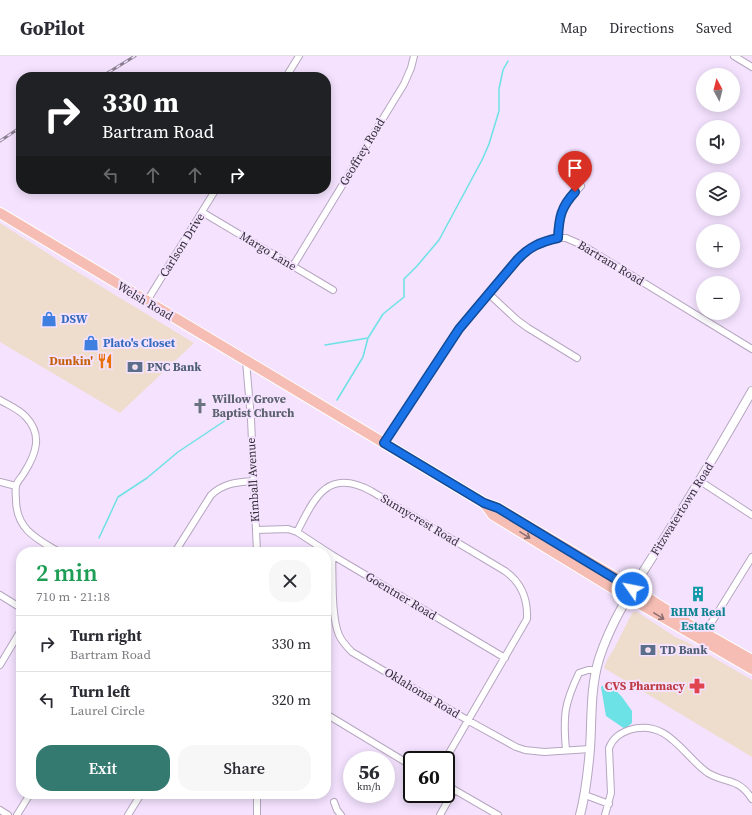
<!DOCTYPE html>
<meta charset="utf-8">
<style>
body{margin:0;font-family:"Source Serif 4",serif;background:#f7f7f7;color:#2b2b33;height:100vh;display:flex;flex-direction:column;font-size:15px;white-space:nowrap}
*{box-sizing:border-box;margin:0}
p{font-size:13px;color:#7c7c81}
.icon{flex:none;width:22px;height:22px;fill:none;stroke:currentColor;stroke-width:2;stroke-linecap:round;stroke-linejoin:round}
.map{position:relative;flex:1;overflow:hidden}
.panel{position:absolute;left:16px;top:491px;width:315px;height:252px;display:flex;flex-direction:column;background:#fff;border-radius:16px;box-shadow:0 2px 10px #0003}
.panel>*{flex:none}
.banner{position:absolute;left:16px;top:16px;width:315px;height:122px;border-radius:16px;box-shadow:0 2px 10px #0003;background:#202124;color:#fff;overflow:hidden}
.needle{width:26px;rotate:353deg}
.controls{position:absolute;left:696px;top:12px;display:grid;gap:8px}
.controls a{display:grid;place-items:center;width:44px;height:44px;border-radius:50%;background:#fff;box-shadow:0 2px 10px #0003;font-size:20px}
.speed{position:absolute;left:343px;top:695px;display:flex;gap:8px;font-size:20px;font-weight:700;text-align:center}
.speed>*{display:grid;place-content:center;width:52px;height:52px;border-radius:50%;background:#fff;box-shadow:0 2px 10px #0003;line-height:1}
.speed small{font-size:10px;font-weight:400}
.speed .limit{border:2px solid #111;border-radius:6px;background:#fff;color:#111}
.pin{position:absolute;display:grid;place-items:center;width:34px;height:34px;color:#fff;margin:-41px -17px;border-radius:50% 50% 50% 0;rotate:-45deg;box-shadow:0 0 4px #0007}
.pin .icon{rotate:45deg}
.me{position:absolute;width:44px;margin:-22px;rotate:303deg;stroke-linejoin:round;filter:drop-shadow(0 0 3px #0008)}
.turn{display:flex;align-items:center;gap:14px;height:84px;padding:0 20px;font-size:18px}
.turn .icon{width:52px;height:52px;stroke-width:2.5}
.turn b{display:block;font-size:28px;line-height:34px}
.lanes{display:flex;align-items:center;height:38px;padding:0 20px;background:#0003;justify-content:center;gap:20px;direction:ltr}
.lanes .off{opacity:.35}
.round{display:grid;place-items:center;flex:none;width:42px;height:42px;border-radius:16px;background:#f7f7f7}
.head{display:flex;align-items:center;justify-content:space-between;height:68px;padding:0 20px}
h1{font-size:24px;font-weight:600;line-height:30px;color:#1e9e55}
.primary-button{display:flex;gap:8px;margin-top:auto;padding:8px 20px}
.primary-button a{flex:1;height:46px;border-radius:16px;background:#347a70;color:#fff;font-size:16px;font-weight:600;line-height:46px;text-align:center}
.primary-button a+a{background:#f7f7f7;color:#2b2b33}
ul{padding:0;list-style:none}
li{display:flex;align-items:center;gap:12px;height:56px;padding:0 20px;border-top:1px solid #e1e1e2}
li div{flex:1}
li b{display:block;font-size:15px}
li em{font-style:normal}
header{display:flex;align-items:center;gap:24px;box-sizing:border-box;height:56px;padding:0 20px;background:#fff;border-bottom:1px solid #e1e1e2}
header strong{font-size:19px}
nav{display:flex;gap:22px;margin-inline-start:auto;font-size:14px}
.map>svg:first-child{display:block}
.commercial{fill:#edc}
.water{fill:#6ce2e6}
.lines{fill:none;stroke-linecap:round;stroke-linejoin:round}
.stream{stroke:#6ce2e6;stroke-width:1.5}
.minor-casing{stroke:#b6a6c0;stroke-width:8}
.tertiary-casing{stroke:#b6a6c0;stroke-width:10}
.primary-casing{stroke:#fff;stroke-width:12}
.minor{stroke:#fff;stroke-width:6}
.tertiary{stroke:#fff;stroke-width:8}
.primary{stroke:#f6bdb4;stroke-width:10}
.rail-casing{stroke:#8a7e91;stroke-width:3}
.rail{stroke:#f4e2fe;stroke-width:1.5;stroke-dasharray:4.5;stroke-linecap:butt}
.oneway{stroke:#8b6e70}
.route-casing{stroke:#114b97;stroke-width:10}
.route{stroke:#1a73e8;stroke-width:7}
.labels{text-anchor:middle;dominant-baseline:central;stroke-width:4;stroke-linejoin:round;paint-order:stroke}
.street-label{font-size:12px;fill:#342d38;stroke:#f4e2fe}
.shop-label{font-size:12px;font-weight:bold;fill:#366cbe;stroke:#f4e2fe;text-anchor:start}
.food-label{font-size:12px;font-weight:bold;fill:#c56008;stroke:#f4e2fe;text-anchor:end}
.service-label{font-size:12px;font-weight:bold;fill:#4e5e75;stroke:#f4e2fe;text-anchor:start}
.worship-label{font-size:12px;font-weight:bold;fill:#5b616d;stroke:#f4e2fe;text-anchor:start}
.culture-label{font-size:12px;font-weight:bold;fill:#0d838f;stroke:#f4e2fe}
.health-label{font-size:12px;font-weight:bold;fill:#be3a42;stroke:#f4e2fe;text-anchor:end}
</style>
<header>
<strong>GoPilot</strong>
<nav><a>Map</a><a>Directions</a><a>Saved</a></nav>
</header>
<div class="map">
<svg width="752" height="759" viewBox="0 0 752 759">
<rect width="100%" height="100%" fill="#f4e2fe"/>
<path class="commercial" d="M0,167L66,209L194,287L120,357L0,286Z
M633,556H637L677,582L687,586L752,624V701L604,612L608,602L614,593L631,559Z"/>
<path class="water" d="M608,626L622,641L632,655V667L625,673L606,660L601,631Z"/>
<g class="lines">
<path class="stream" d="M325,289L368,282L383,258L404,241V223L417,210L439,184L482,104L489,88L499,55V33L503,14L508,5
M337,344L363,301L368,282
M99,482L118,441L147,422L178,396L241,354"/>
<defs>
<path id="minor" d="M734,0L752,11
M286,21L299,0
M202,156L333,234
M558,182C559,155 563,149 581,130
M293,210L404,28L411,12L414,0
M489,238L517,264L528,272L577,302
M147,245L216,133
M246,305L251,363L257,496
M0,344C8,349 19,353 26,361C43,379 36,398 24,417C22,421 17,425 16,430C15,434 16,441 16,445C17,474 37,483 59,496
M384,387L459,273L525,195L545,185L558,182H566L582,189L752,293
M700,425L752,459
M0,426L16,430
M256,474L288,473L297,476C314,443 327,411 371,435L505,515C522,527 528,543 527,563L445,704
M297,476L332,499L505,602
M175,496L211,439C224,427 237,426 254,425
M332,499C333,520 331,561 339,579C342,586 347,591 352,596L469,665L516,691L525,694L544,696L590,693
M0,539L21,552
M705,577L752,501
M0,609L21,574
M326,658L412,710
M566,694C563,660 564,648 579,617L588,614H597
M446,729L498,759
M585,739L609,748
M334,746L337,754L341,759
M0,754L8,759
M17,759L30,738
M128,759L141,738
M257,759V738
M440,759L454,734
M605,759L611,737L609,692C613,682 619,678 629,674C668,662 683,700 708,717C726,728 738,721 752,743"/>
<path id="tertiary" d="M580,759C586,737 588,716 590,693C592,663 590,633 599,603C613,559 641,520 665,481C695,433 724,384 752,335"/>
<path id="primary" d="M0,157L484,447L498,452L618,523L687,567L752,604
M484,447L493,459L614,533L752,613"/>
</defs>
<use href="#minor" class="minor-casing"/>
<use href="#tertiary" class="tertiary-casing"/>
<use href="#primary" class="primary-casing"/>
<use href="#minor" class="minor"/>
<use href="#tertiary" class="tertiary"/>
<use href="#primary" class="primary"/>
<defs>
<path id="rail" d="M101,21L135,0
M0,85L21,71"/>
</defs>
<use href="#rail" class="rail-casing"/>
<use href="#rail" class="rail"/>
</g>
<defs><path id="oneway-shaft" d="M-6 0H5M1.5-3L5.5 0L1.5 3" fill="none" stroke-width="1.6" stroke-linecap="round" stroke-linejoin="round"/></defs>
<g class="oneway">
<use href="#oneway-shaft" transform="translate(525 479) rotate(32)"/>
<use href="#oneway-shaft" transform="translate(659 560) rotate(31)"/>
</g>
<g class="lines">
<defs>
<path id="route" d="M575,136C561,151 559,161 558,182C540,186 529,191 517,204L459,273L384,387L484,447L498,452L632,533"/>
</defs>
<use href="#route" class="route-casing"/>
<use href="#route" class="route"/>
</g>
<defs>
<symbol id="shop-bare" viewBox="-9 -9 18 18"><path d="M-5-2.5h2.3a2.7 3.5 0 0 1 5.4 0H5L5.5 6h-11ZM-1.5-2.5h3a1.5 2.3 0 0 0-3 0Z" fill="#3f7fe0" stroke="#f4e2fe" stroke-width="2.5" paint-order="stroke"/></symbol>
<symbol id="restaurant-bare" viewBox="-9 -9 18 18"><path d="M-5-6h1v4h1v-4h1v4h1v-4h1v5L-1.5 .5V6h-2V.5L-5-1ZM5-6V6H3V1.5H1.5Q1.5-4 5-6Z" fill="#e8710a" stroke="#f4e2fe" stroke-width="2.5" paint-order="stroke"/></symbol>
<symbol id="bank-bare" viewBox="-9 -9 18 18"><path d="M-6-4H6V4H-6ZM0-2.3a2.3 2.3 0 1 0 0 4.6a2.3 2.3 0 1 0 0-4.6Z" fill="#5c6f8a" stroke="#f4e2fe" stroke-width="2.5" paint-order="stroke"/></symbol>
<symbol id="church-bare" viewBox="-9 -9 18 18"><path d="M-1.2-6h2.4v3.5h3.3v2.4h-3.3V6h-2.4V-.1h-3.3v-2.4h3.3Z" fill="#6b7280" stroke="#f4e2fe" stroke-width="2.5" paint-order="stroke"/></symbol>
<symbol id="building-bare" viewBox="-9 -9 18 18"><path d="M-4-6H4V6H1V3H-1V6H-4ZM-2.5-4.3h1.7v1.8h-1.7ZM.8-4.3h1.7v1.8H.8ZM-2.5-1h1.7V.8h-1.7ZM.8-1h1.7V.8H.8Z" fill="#0f9aa8" stroke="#f4e2fe" stroke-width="2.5" paint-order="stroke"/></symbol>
<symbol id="pharmacy-bare" viewBox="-9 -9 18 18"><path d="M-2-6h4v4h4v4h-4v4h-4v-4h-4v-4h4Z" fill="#e0444e" stroke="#f4e2fe" stroke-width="2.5" paint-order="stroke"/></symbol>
</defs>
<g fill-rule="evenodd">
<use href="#shop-bare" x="38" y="252" width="22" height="22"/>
<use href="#shop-bare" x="80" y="276" width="22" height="22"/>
<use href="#restaurant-bare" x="94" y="294" width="22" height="22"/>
<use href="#bank-bare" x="124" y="300" width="22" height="22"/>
<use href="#church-bare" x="189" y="339" width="22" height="22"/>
<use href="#building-bare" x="687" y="527" width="22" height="22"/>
<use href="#bank-bare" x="637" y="583" width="22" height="22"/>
<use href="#pharmacy-bare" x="686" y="619" width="22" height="22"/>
</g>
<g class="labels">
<g class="street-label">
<text transform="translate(362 96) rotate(-59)">Geoffrey Road</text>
<text transform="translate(182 189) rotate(-58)">Carlson Drive</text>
<text transform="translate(268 195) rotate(31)">Margo Lane</text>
<text transform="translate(611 207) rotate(31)">Bartram Road</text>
<text transform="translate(145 245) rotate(31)">Welsh Road</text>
<text transform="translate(253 424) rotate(-93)">Kimball Avenue</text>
<text transform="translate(682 453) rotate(-58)">Fitzwatertown Road</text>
<text transform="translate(420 464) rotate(31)">Sunnycrest Road</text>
<text transform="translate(401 540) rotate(31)">Goentner Road</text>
<text transform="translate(422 637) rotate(31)">Oklahoma Road</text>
</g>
<g class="shop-label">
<text x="61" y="263">DSW</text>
<text x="103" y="287">Plato's Closet</text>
</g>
<g class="food-label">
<text x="93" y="305">Dunkin'</text>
</g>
<g class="service-label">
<text x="147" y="311">PNC Bank</text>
<text x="660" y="594">TD Bank</text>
</g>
<g class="worship-label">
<text x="212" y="343">Willow Grove<tspan x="212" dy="14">Baptist Church</tspan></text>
</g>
<g class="culture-label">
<text x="698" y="556">RHM Real<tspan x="698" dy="14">Estate</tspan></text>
</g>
<g class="health-label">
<text x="685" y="630">CVS Pharmacy</text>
</g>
</g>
</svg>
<div class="controls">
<a><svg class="needle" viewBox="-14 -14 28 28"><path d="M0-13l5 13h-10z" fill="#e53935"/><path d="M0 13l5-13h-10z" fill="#7c7c81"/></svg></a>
<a><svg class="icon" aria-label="sound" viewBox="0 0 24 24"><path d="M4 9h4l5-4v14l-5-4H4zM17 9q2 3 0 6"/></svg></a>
<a><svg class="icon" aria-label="layers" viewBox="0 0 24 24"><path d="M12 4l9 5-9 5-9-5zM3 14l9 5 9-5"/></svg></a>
<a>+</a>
<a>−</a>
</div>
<div class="speed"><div>56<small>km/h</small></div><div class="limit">60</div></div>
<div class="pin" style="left:575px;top:136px;background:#d93025"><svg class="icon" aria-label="arrive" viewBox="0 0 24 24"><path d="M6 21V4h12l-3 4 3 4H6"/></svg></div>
<svg class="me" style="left:632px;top:533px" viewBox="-20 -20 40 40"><circle r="17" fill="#1a73e8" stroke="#fff" stroke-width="3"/><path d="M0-11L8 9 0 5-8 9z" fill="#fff"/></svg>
<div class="banner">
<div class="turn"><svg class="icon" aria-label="right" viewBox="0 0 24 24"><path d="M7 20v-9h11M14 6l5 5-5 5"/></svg><div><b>330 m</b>Bartram Road</div></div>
<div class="lanes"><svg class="icon off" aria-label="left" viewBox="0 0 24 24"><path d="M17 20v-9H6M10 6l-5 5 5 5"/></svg><svg class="icon off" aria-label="ahead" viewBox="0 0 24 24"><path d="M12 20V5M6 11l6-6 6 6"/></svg><svg class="icon off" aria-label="ahead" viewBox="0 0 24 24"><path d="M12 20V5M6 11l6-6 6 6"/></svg><svg class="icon" aria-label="right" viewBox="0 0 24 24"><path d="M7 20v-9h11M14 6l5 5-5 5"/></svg></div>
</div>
<section class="panel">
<div class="head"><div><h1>2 min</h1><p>710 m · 21:18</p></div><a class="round"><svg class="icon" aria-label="close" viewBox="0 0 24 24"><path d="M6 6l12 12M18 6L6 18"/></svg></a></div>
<ul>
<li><svg class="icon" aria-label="right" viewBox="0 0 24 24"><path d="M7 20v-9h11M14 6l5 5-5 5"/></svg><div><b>Turn right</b><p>Bartram Road</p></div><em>330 m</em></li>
<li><svg class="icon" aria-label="left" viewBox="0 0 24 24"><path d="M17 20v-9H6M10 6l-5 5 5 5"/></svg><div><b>Turn left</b><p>Laurel Circle</p></div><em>320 m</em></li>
</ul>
<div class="primary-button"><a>Exit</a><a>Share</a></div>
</section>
</div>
